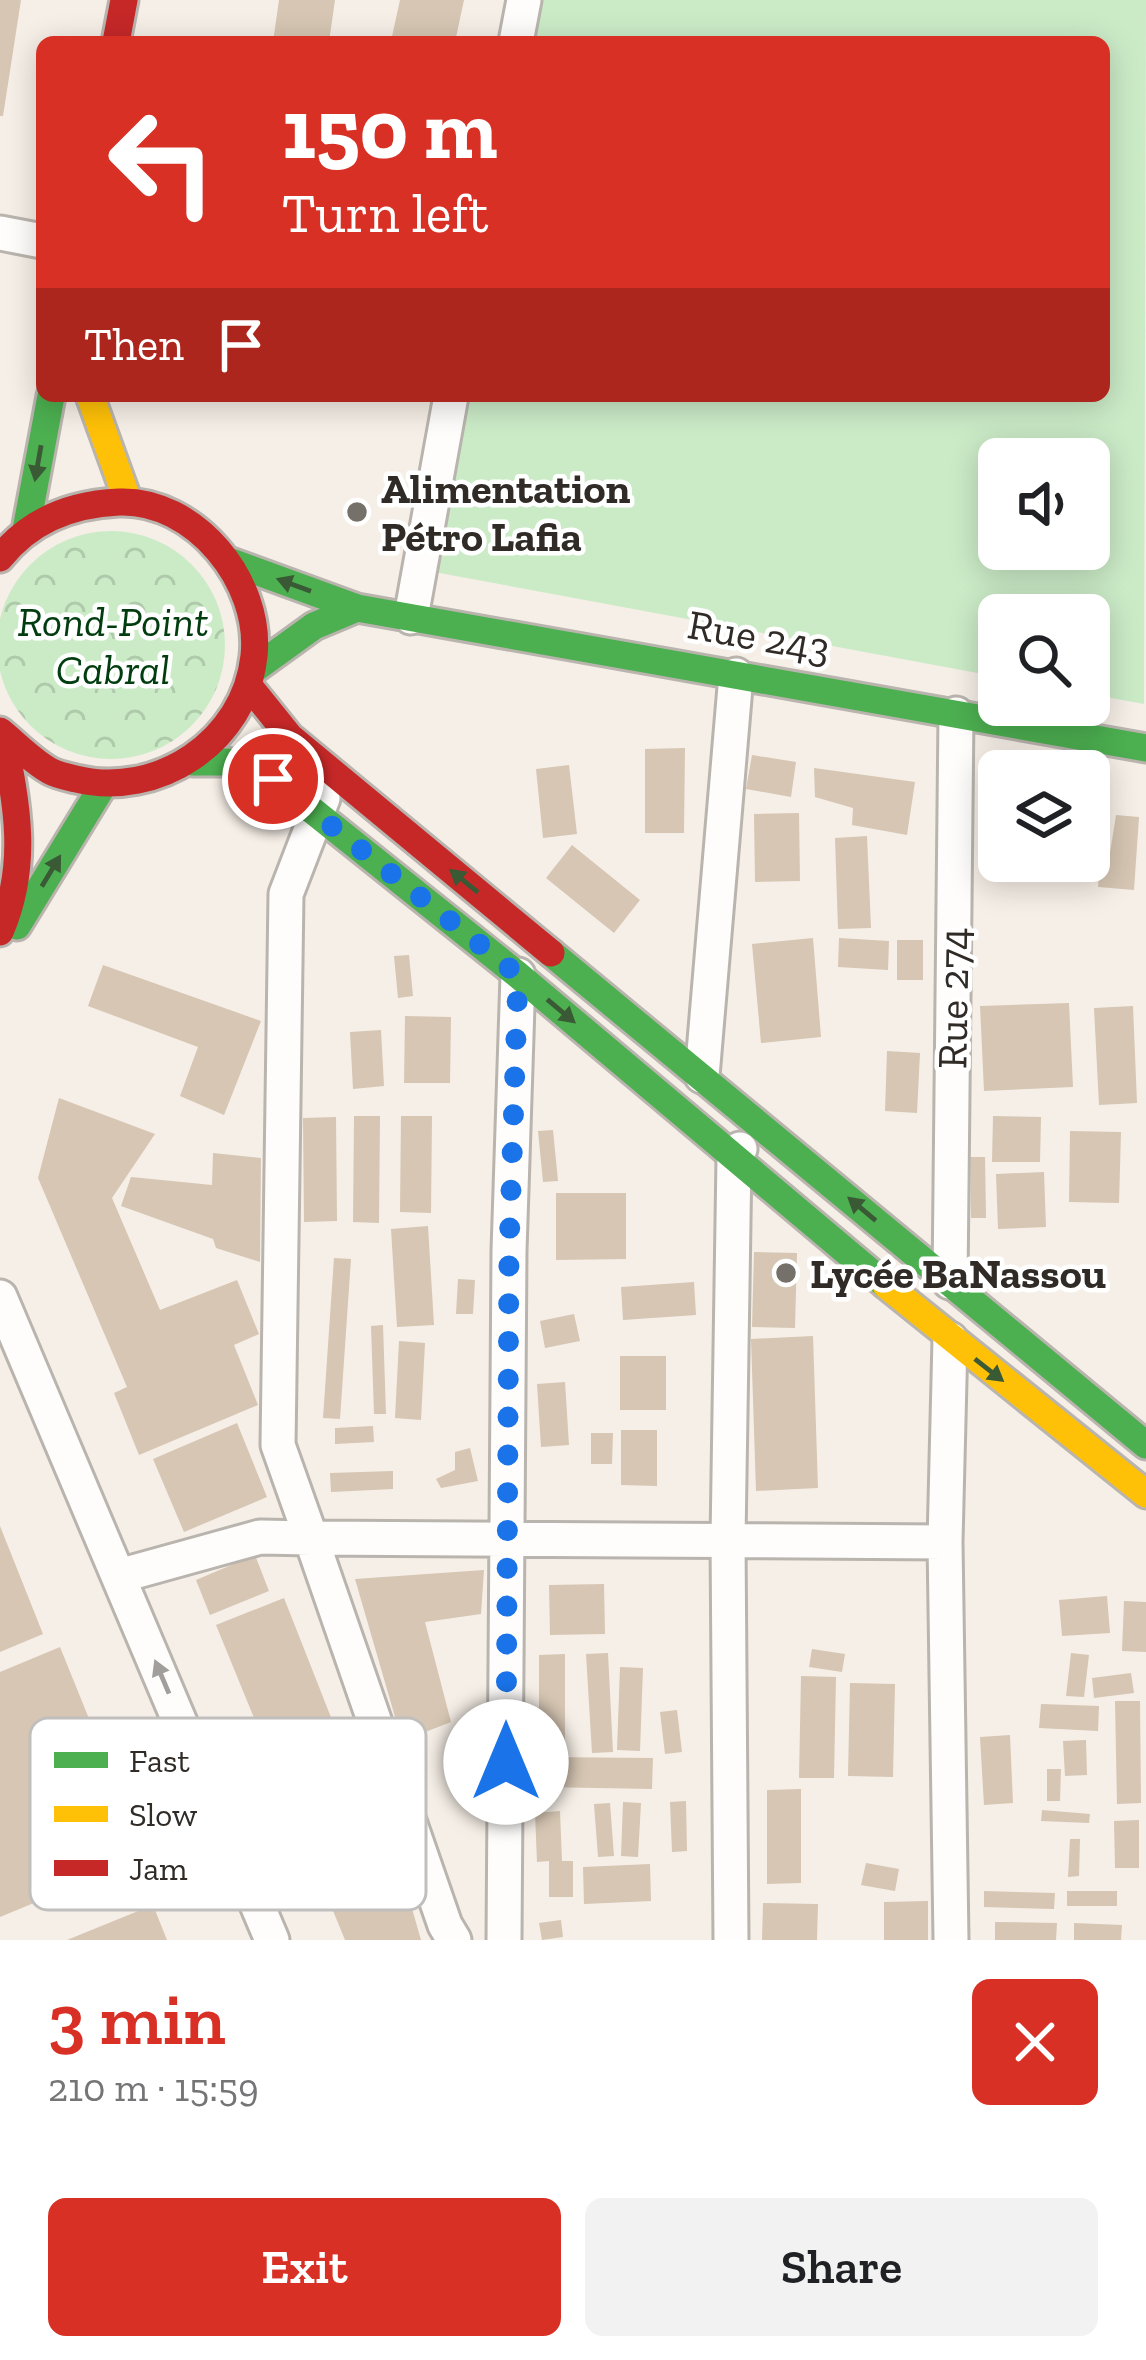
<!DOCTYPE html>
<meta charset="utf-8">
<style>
body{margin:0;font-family:"Zilla Slab",serif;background:#f2f2f2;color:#202124;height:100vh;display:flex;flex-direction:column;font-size:45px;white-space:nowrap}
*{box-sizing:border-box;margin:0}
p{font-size:39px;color:#757577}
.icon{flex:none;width:66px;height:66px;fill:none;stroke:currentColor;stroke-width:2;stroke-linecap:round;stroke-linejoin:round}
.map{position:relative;height:1940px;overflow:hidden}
.panel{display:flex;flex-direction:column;background:#fff;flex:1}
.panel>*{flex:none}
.hud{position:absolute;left:36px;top:36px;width:1074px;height:366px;border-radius:18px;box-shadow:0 6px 30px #0003;background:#d93025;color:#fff;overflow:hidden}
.tools{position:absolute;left:978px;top:438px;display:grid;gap:24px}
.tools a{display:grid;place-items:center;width:132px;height:132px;border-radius:18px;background:#fff;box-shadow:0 6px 30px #0003;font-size:60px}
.pin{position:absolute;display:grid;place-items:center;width:102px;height:102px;color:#fff;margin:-51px;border:6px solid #fff;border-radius:50%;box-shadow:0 3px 12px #0007}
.me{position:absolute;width:132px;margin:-66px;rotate:0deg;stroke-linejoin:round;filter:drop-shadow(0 0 9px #0008)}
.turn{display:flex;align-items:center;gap:42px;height:252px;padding:0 48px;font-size:54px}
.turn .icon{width:156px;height:156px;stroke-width:2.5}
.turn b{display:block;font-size:84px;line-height:102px}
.then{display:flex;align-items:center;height:114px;padding:0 48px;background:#0003;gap:24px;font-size:45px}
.round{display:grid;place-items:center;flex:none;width:126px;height:126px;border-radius:18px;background:#f2f2f2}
.headline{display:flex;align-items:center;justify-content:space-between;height:204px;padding:0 48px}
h1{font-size:72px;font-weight:600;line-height:90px;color:#d93025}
.primary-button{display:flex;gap:24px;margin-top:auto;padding:24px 48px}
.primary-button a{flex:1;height:138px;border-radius:18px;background:#d93025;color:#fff;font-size:48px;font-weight:600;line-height:138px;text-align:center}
.primary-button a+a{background:#f2f2f2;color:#202124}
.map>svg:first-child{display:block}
.forest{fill:url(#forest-crowns)}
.pitch{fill:#cbebc7;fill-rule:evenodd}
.building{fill:#d6c6b3}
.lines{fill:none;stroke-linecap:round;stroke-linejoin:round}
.street-casing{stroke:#b9b4ae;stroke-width:39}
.fast-casing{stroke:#b9b4ae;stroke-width:33}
.slow-casing{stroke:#b9b4ae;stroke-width:33}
.jam-casing{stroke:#b9b4ae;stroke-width:33}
.street{stroke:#fefdfb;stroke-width:33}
.fast{stroke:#4caf50;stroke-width:27}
.slow{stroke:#ffc107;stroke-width:27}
.jam{stroke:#c62828;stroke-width:27}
.oneway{fill:#3a5935}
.oneway2{fill:#a19e9b}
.route{stroke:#1a73e8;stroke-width:21;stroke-dasharray:0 37.8}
.poi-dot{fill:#75706a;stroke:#fff;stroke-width:4.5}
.labels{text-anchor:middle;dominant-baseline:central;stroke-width:9;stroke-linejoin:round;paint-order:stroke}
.poi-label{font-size:42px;font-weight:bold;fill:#302b26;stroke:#fff;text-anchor:start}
.park-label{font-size:42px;font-style:italic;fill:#023d10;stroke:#fff}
.street-label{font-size:42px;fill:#302b26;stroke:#fff}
.key{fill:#fff;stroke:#c1bfbe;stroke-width:3}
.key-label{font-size:33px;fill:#302b26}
</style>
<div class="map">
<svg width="1146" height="1940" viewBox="0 0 1146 1940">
<defs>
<pattern id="forest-crowns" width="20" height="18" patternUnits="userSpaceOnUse" patternTransform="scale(3)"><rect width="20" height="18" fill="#cbebc7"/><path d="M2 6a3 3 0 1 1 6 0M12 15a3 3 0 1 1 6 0" fill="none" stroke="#afcaab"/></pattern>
</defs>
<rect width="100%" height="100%" fill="#f6efe7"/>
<path class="forest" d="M-3 645a114 114 0 1 1 228 0a114 114 0 1 1-228 0Z"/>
<path class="pitch" d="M541,0H1146L1144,704L1089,694V615H999V677L434,572L467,396H1104V42H533ZM999,459H1089V549H999Z"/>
<path class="building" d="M0,0H21L3,116H0Z
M279,0H335L329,42H273Z
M400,0H464L455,42L391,41Z
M685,748L684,833H645V749Z
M752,755L796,762L791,797L746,789Z
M569,765L577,834L543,838L536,769Z
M814,768L915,782L907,835L852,825L853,808L815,797Z
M799,813L800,881L755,882L754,814Z
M1116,815L1139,817L1134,890L1098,887L1100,859H1109Z
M867,836L871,928L838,929L835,838Z
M572,845L640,900L614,933L546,878Z
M813,938L821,1037L761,1043L752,944Z
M839,938L889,941L888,970L838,967Z
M897,940H923V980H897Z
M409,955L413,996L398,998L394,956Z
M103,965L261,1021L224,1115L180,1096L198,1047L88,1006Z
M1069,1003L1073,1087L984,1091L980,1006Z
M1133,1006L1137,1103L1099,1105L1094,1008Z
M405,1016L451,1017L450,1083H404Z
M381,1030L384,1086L353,1089L350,1032Z
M887,1051L920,1053L917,1113L885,1111Z
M59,1098L155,1134L112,1198L160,1310L237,1280L259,1334L234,1345L258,1405L139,1455L114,1393L127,1387L38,1178Z
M354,1116H380L379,1223L353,1222Z
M401,1116H432L431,1213L400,1212Z
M993,1116L1041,1117L1040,1162H992Z
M336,1117L337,1221L304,1222L303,1118Z
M553,1130L558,1181L543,1182L538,1131Z
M1070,1131L1121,1132L1119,1203L1069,1202Z
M213,1153L261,1158L260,1262L216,1248L213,1239L121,1206L131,1177L212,1185Z
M970,1157H985L986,1218H971Z
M1044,1172L1046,1227L998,1229L996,1174Z
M556,1193H626V1259L556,1260Z
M428,1226L434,1325L397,1327L391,1229Z
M754,1252L797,1253L795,1328L752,1327Z
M334,1258L351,1259L340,1419L323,1418Z
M458,1279L475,1280L473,1314H456Z
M694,1282L696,1315L623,1320L621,1287Z
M574,1314L580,1341L545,1348L540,1321Z
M383,1325L386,1414H374L371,1326Z
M813,1336L818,1488L756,1491L751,1339Z
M399,1341L425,1343L421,1420L395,1418Z
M620,1356H666V1410H620Z
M565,1382L569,1445L541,1447L537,1384Z
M237,1423L267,1497L184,1532L153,1459Z
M373,1426L374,1442L335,1444V1428Z
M621,1430H657V1486L621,1485Z
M591,1433H613L612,1464H591Z
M470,1448L478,1481L441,1488L436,1479L455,1470V1452Z
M393,1471V1489L331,1492L330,1473Z
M0,1526L43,1634L0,1652Z
M255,1555L269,1591L210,1615L196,1580Z
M484,1570L481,1614L425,1622L451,1722L402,1741L355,1579Z
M604,1584L605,1634L550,1635L549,1585Z
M1107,1596L1110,1633L1062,1636L1059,1600Z
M284,1598L399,1890L407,1891L421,1940H345L216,1625Z
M1124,1601L1146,1602V1652L1122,1651Z
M60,1647L145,1857L0,1917V1672Z
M812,1649L845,1654L842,1672L809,1667Z
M608,1653L613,1752L592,1753L586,1654Z
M1071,1653L1089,1655L1084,1697L1066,1696Z
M565,1654V1746H539V1655Z
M620,1667L643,1668L640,1751L617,1750Z
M1131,1673L1134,1693L1094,1698L1092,1678Z
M801,1676L836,1677L834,1778H799Z
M850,1683L895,1684L893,1777L848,1776Z
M1115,1701H1140L1141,1803L1117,1804Z
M1041,1704L1099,1706L1098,1731L1039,1728Z
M677,1710L682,1752L665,1754L660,1712Z
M1010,1735L1013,1803L984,1805L980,1737Z
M1086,1740L1087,1775L1065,1776L1063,1741Z
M544,1757L653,1758L652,1789L543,1787Z
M1047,1769H1061L1060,1801H1047Z
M801,1789V1883L767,1884V1790Z
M686,1801L687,1851L672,1852L670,1802Z
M623,1802L641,1803L638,1857L621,1856Z
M610,1803L614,1856L598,1857L594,1804Z
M1042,1810L1090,1814L1089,1823L1041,1821Z
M560,1811L562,1861H573V1897H549V1861L537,1862L535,1813Z
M1139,1820V1868H1115L1114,1821Z
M1070,1839H1080L1079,1876L1068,1877Z
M866,1863L899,1869L895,1891L861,1885Z
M650,1864L651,1901L584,1904L583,1867Z
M984,1891L1055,1893L1054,1909L984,1907Z
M1067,1891H1117V1906H1067Z
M928,1901V1940H884V1902Z
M763,1903L818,1904L817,1940H762Z
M153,1905L167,1940H67Z
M561,1920L563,1937L542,1940L539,1923Z
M995,1922L1057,1923L1056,1940H995Z
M1074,1923L1122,1925L1121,1940H1074Z"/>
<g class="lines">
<defs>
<path id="street" d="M516,42L524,0
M0,233L42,241
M411,617L451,396
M323,798L286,894L278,1445L311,1538L945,1542
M702,1076L736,675
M950,1282L956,714
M0,1297L272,1940
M950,1339L945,1542L951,1940
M119,1576L260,1537L311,1538L445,1925L454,1940
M504,1940L509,1251L518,975
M731,1940L728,1540L734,1158L740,1149"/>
<path id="fast" d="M26,530L51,396
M231,562L357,608L1146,748
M253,670L314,626L357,608
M193,762H227L273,779L518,975L886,1285
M17,926L102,787
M551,953L1146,1445"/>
<path id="slow" d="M90,396L128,501
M886,1285L1146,1494"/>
<path id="jam" d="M116,42L124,0
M0,558C30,520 72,504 119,502C195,499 262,582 254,656C245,742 157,799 76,779C68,777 57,775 50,771C32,761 16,744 0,731
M249,686L290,737L551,953
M0,932C29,865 17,805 3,736"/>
</defs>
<use href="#street" class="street-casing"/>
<use href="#fast" class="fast-casing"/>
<use href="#slow" class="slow-casing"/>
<use href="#jam" class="jam-casing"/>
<use href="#street" class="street"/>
<use href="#fast" class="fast"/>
<use href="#slow" class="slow"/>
<use href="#jam" class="jam"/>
</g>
<defs><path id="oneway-solid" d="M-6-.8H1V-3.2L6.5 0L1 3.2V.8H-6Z" transform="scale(3)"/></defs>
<g class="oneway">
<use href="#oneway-solid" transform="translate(38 463) rotate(100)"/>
<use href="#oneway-solid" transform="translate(294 585) rotate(-160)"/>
<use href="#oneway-solid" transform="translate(51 871) rotate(-59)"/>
<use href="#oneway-solid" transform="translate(464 881) rotate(-141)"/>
<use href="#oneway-solid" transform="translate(561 1011) rotate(40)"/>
<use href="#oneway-solid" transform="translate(862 1209) rotate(-140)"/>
<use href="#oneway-solid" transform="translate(989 1370) rotate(38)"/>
</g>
<use class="oneway2" href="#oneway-solid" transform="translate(162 1677) rotate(-113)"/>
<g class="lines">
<path class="route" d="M273,779L518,975L509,1251L506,1762"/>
</g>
<g class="poi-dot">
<circle cx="357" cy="512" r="12"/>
<circle cx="786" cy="1273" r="12"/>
</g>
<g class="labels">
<g class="poi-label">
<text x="381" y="488">Alimentation<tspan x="381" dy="48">Pétro Lafia</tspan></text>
<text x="810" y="1273">Lycée BaNassou</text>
</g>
<g class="park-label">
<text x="113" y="621">Rond-Point<tspan x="113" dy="48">Cabral</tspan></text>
</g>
<g class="street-label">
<text transform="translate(759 636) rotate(10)">Rue 243</text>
<text transform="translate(953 998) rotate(-89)">Rue 274</text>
</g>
</g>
<rect x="30" y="1718" width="396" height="192" rx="18" class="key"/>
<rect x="54" y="1752" width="54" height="16" fill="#4caf50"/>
<rect x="54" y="1806" width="54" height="16" fill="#ffc107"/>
<rect x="54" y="1860" width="54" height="16" fill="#c62828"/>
<g class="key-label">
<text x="129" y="1772">Fast</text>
<text x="129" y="1826">Slow</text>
<text x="129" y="1880">Jam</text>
</g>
</svg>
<div class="tools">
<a><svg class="icon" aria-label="sound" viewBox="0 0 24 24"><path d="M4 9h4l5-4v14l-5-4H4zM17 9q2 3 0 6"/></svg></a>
<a><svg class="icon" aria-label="search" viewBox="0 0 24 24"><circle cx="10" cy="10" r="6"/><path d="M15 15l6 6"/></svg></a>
<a><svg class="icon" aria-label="layers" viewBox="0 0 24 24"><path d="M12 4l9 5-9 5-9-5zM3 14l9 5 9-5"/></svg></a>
</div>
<div class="pin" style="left:273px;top:779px;background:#d93025"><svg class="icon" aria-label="arrive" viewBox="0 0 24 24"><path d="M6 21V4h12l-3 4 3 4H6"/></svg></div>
<svg class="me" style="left:506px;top:1762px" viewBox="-20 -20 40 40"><circle r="19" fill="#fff"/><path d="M0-13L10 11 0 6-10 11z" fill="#1a73e8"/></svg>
<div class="hud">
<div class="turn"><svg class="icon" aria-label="left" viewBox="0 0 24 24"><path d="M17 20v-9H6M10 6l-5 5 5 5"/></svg><div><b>150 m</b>Turn left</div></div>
<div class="then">Then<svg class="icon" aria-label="arrive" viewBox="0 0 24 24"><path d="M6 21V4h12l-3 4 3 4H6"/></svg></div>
</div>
</div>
<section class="panel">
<div class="headline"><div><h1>3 min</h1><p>210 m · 15:59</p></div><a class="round" style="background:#d93025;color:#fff"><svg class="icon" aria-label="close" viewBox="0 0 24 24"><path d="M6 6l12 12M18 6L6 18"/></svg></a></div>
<div class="primary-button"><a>Exit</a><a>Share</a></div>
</section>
